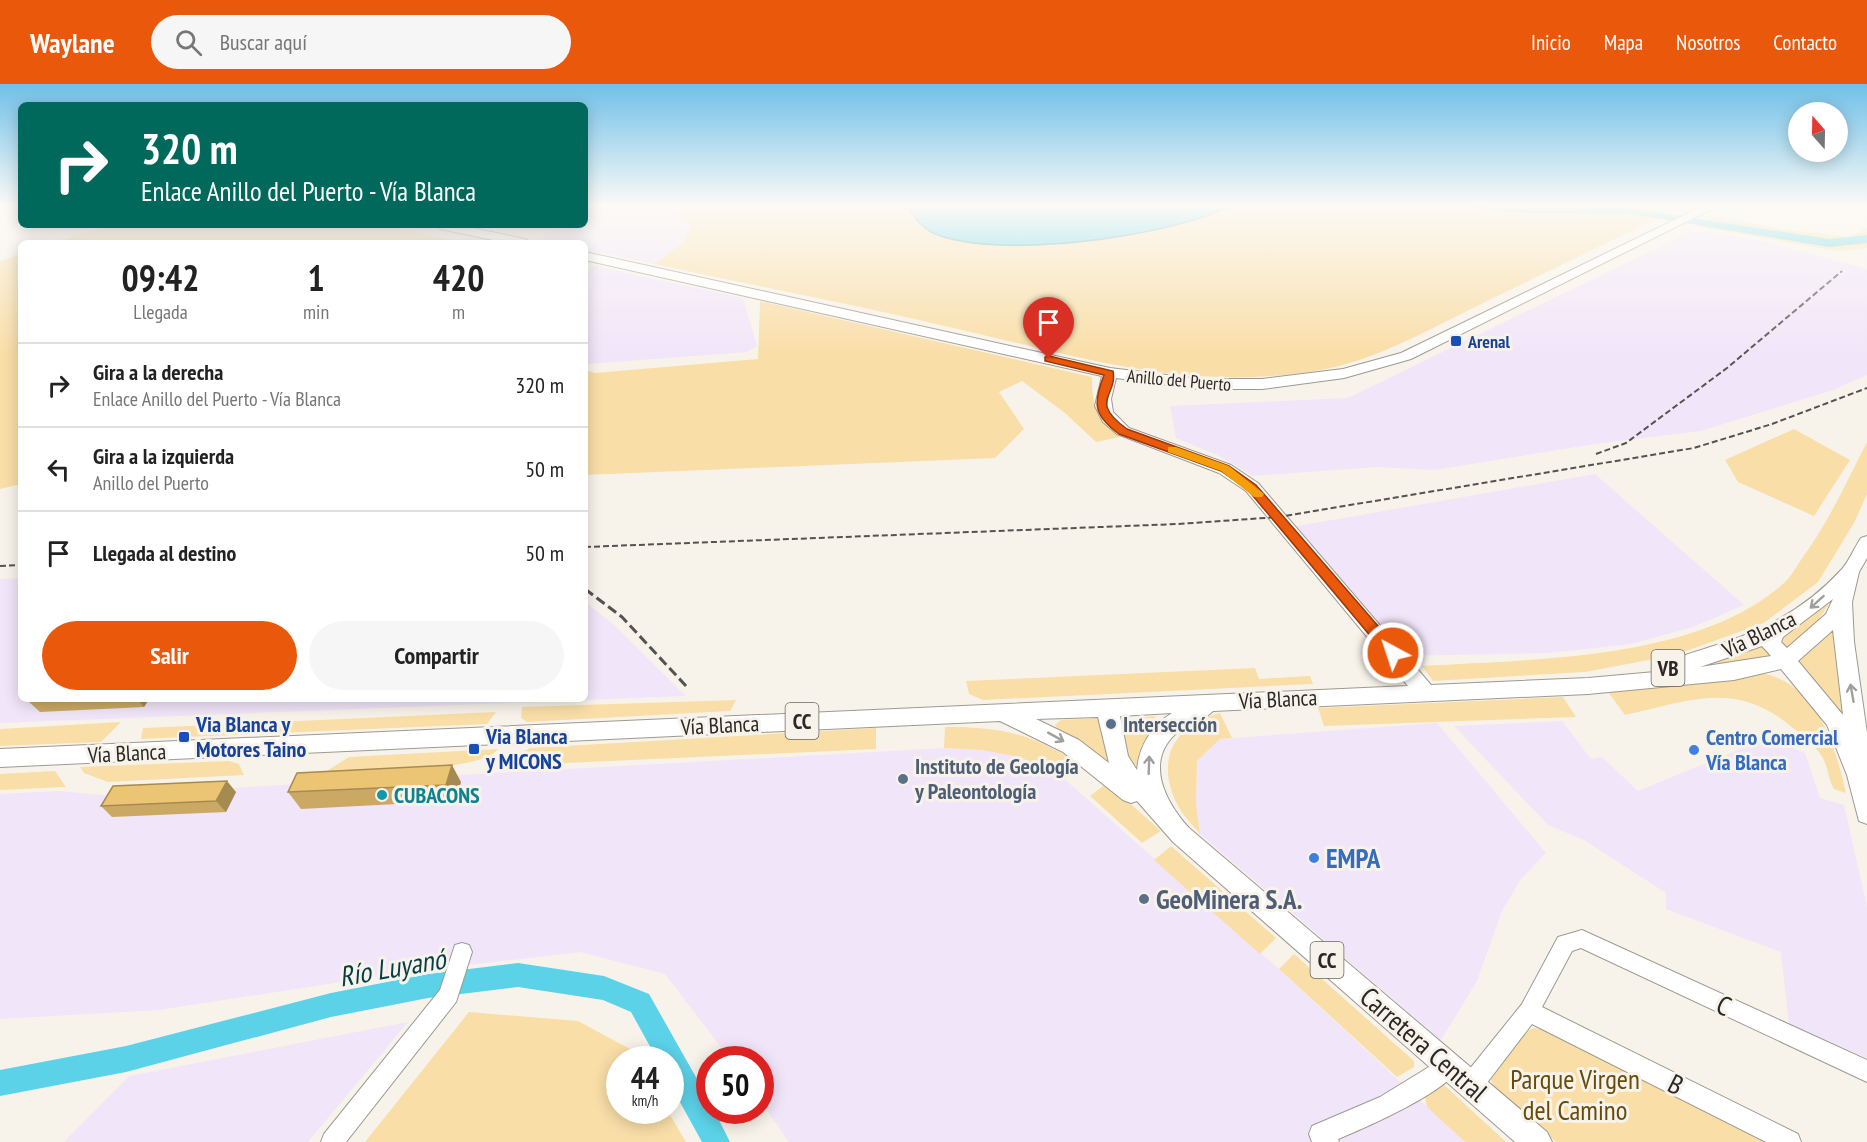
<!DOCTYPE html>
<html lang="es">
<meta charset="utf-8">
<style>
body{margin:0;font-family:"PT Sans Narrow",sans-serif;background:#f6f6f6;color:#222;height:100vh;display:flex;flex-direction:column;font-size:22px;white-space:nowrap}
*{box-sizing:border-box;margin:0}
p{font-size:20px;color:#767676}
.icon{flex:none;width:33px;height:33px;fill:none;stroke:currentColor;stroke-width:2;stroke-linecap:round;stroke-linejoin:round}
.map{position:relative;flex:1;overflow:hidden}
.details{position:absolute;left:18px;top:156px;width:570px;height:462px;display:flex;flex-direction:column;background:#fff;border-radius:9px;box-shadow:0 3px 15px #0003}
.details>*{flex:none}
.banner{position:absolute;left:18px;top:18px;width:570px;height:126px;border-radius:9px;box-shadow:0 3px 15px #0003;background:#00695c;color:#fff;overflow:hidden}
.needle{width:39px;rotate:340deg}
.tools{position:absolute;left:1788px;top:18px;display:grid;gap:12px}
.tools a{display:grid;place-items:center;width:60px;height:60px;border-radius:50%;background:#fff;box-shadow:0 3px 15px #0003;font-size:30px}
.speed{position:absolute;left:606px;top:962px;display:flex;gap:12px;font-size:30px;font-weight:700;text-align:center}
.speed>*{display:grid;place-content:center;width:78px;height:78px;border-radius:50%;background:#fff;box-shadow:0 3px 15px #0003;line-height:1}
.speed small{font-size:15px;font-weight:400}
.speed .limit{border:9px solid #d22;background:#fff;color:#111}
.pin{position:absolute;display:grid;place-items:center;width:51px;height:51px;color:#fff;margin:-62px -26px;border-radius:50% 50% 50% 0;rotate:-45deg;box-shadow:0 0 6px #0007}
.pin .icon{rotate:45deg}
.me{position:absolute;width:66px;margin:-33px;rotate:320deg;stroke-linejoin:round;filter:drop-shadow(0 0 4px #0008)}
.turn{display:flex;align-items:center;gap:21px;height:126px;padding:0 24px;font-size:27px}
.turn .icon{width:78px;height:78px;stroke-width:2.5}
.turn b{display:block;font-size:42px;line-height:51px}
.eta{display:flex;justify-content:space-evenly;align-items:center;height:102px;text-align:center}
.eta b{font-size:36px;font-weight:800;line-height:42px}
.cta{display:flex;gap:12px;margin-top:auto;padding:12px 24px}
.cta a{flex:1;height:69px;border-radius:36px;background:#ea580c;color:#fff;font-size:24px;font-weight:800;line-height:69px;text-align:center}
.cta a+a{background:#f6f6f6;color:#222}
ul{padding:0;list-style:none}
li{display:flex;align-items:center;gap:18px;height:84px;padding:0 24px;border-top:2px solid #e0e0e0}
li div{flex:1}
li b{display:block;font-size:22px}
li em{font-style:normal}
header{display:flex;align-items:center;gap:36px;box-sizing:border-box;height:84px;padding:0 30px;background:#ea580c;color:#fff}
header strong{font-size:28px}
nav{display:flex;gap:33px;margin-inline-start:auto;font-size:21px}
.search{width:420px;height:54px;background:#f6f6f6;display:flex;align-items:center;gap:15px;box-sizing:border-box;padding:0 21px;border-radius:33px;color:#767676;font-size:22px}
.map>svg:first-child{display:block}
.industrial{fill:#f1e5f9}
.green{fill:#f9dea8}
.water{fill:#5cd2e8;stroke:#4d9fae;stroke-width:1.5}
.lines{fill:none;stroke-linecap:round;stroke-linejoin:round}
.river{fill:#5cd2e8;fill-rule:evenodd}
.minor-casing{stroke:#9e9a91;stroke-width:2}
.major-casing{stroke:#9e9a91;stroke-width:2}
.minor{fill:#fff;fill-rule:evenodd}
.major{fill:#fff;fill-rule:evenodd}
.rail-far1{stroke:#55534f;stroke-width:2;stroke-dasharray:6 3;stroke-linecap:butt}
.rail{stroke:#55534f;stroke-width:3;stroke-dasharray:10 4.5;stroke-linecap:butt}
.wall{fill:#cba964}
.shaded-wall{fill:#a58a51}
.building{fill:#ecc574;stroke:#a58a51;stroke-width:1.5}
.oneway{stroke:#9f9f9d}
.route{fill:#ea580c;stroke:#983908;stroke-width:1.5}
.slow{fill:#f59e0b}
.transit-dot{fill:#1a4fb4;stroke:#f8f3ea;stroke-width:2}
.service-dot{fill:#5c6f8a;stroke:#f8f3ea;stroke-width:2}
.shop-dot{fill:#3f7fe0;stroke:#f8f3ea;stroke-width:2}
.culture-dot{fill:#0f9aa8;stroke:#f8f3ea;stroke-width:2}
.labels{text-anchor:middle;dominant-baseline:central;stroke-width:6;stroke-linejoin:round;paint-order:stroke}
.far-transit-label{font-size:18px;font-weight:bold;fill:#164399;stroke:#f8f3ea;text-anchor:start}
.far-street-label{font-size:18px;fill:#2a2926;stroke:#f8f3ea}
.shield{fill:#f8f3ea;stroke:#686661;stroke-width:1.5}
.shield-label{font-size:21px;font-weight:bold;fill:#2a2926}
.street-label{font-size:22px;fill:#2a2926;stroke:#f8f3ea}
.transit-label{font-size:22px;font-weight:bold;fill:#164399;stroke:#f8f3ea;text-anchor:start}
.service-label{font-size:22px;font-weight:bold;fill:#4e5e75;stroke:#f8f3ea;text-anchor:start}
.shop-label{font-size:22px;font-weight:bold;fill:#366cbe;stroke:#f8f3ea;text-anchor:start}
.culture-label{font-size:22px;font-weight:bold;fill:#0d838f;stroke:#f8f3ea;text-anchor:start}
.near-shop-label{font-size:27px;font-weight:bold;fill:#366cbe;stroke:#f8f3ea;text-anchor:start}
.near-service-label{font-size:27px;font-weight:bold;fill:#4e5e75;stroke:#f8f3ea;text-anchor:start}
.near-street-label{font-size:27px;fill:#2a2926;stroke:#f8f3ea}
.near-park-label{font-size:27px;fill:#654c0a;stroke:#f8f3ea}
.near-water-label{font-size:28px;font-style:italic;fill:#033d46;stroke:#f8f3ea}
</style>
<header>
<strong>Waylane</strong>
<div class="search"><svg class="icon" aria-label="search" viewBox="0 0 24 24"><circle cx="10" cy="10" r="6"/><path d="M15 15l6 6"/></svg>Buscar aquí</div>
<nav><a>Inicio</a><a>Mapa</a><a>Nosotros</a><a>Contacto</a></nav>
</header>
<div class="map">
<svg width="1867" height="1058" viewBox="0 0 1867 1058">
<rect width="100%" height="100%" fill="#f8f3ea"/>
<path class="industrial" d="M601,122H626L674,132L692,141L685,157L654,180L585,165V159H558L539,155L565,141H585V130Z
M1690,148H1715L1762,157L1867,185V291L1833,306L1701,347L1595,360L1434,386L1377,383L1253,392L1217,371L1176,354L1170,322L1348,314Z
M594,182L743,214L757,262L747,268L587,280L586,190Z
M1595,390L1744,521L1693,543L1631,560L1549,569L1400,572L1292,443Z
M21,494V615H585V518L613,540L686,612L0,639V495Z
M1562,637L1591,675L1602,673L1638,707L1767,654L1805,669L1820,714L1844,721L1867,822V974L1789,941L1781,868L1666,825V809L1584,756L1548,741L1454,642Z
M1437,639L1546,769L1521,795L1502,827L1477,897L1441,956L1200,750L1196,719L1197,677L1220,655Z
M944,664L981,666L1020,673L1062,693L1279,885L1465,1058H789L761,1018L760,975H730L665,890L580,868L400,889L159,926L0,935V710L59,707L102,711Z
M408,938L308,1058H64L129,992Z"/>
<path class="green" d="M690,122H906L918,138L1051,162L1156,144L1212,131L1231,122H1466L1529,128H1626L1656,135C1593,166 1530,196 1467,227C1422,249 1376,275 1326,285C1194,310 1084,274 958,245C857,221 756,202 654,180L685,157L691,141L674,132Z
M1715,132L1781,145L1849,153L1867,144V164L1836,167L1695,142Z
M108,141H384L462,159H53Z
M21,170V400L0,405V177Z
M760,217L1092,293C1092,324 1097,334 1120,353L1096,358L1065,329L1022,297L999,308L1024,345L995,374L585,391V286L595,289L758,275Z
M1794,345L1850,376L1814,432L1738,398L1725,376Z
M1867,358V410L1854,439L1818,498L1764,539L1675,571L1585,588L1433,597L1422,582C1533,575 1697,577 1784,499C1792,492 1797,481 1803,473C1829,437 1847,397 1867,358Z
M1837,507L1814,543L1784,569L1779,564L1781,553L1800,541Z
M1834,546L1838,591L1852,653L1793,581Z
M1762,560L1775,574L1648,593Z
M1255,584L1259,595L1310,592L1313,600L983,616L969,610L966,597Z
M1760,589C1817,598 1835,661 1846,709L1834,705C1828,695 1828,681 1821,671C1812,658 1799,649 1788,640C1732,596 1688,618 1625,631L1608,608Z
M1563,613L1576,633L1324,642L1318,624Z
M736,616L730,627L527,638L521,634L522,623Z
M496,628L487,640L141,655L143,644Z
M1220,629L1232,654L1220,655L1197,677L1196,719L1200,750C1193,741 1182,731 1177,720C1155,676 1174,640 1220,629Z
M1154,632L1162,638L1139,679L1133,682L1129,680L1120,636Z
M1100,634L1108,675L1106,678L1058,646L1055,641L1061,636Z
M121,638L101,658L0,662V645Z
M945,643C1007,643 1030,650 1083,682L1062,693L1020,673L981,666L944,664Z
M876,644V665L499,682L530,664Z
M498,665C480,689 357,687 325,688L349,673Z
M229,677L239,680L244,691L108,698L84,689L80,683Z
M55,687L66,703L0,706V690Z
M1107,699L1161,747L1142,759L1090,712Z
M1171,762L1276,854L1260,870L1154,776Z
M1294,870L1414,977V983L1397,993L1279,885Z
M469,928L578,937L630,965L636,975H620V1026H667L686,1058H365Z
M1534,944L1551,947L1774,1058H1556L1496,1006L1490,995C1495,977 1516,950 1534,944Z
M1443,1000L1506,1058H1465L1427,1023L1424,1009Z"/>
<path class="water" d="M906,122H1231C1170,152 994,178 931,148C920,142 913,131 906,122Z
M1466,122H1620L1647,129L1529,128Z"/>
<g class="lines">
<path class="river" d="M1623,123L1829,155L1867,151V159L1829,163L1619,128L1617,126Z
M518,879L604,892L649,910L710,1018V1026H714L730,1058H702L670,1000V975H657L631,928L603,916L518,903L428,914L331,933L126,988L0,1012V986L126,962L331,909L428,890Z"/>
<defs>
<path id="minor" d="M1582,846L1867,976V998L1581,864L1572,867L1542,923L1798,1050L1801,1058H1766L1532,940L1480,1008L1472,1011L1464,1008L1461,1000L1464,992L1522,920L1558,853Z
M462,859L469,861L472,868L456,918L346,1058H321L324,1050L440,906L455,861Z
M1450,970L1458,973L1461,981C1450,1007 1365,1044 1338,1055L1339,1058H1312L1309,1050L1312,1042L1380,1013Z"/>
<path id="major" d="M1703,122H1718L1411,275L1344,294L1262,305H1199L1116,294L1111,315L1113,328L1129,344L1231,381L1258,399L1431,601L1588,594L1655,588L1657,580C1730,556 1786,546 1842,485C1850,476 1854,464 1861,454L1867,452V474L1859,488L1852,518L1854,558L1867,649V740L1859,737L1847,691L1827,641L1781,585L1734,596L1588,610L1213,627C1205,636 1190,638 1180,646C1143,675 1164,716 1189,744L1547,1048L1552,1058H1515L1173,758L1137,717L1131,719L1123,716L1063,668L1000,637L0,683V665L1408,602L1246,407L1219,389L1117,350L1103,338L1095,322L1102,292L585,176V168L1110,284L1199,295H1262L1343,285L1401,269ZM1833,515L1826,530L1787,564L1781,558L1783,553ZM1833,546L1843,631L1798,577ZM1762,562L1771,572L1700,583ZM1172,629C1152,641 1139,662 1137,686L1128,672L1120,632ZM1098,633L1109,679L1079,656L1036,635Z
M435,141H458L525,155L531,159H507L441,145Z"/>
</defs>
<use href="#minor" class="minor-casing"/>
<use href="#major" class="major-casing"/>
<use href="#minor" class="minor"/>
<use href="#major" class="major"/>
<path class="rail-far1" d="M1596,370L1626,359L1727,284L1842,187
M585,463L1178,440L1278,433L1694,364L1772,340L1867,304
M0,482L21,481"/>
<path class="rail" d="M585,505L622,533L687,603"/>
</g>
<path class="wall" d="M30,615H149L144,623L40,628L28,617Z
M461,698L455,717L301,725L288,708Z
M236,708L226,728L112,733L101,722Z"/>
<path class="shaded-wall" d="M137,615H149L144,623Z
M452,681L461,698L455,717L446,701Z
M227,697L236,708L226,728L216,717Z"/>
<path class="building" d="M30,615H64L28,617Z
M452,681L446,701L288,708L297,689Z
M227,697L216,717L101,722L113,702Z"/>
<defs><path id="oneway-shaft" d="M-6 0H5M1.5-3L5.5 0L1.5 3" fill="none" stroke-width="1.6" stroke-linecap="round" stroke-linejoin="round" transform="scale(1.5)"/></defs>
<g class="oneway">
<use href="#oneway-shaft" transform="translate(1817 518) rotate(138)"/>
<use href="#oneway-shaft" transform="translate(1852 609) rotate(-100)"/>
<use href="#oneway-shaft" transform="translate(1056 653) rotate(29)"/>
<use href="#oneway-shaft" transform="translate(1149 681) rotate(-88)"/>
</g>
<linearGradient id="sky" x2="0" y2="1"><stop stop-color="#70c0e8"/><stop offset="0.45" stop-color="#fcfaf6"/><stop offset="1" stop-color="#fcfaf6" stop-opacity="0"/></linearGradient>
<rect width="1867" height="270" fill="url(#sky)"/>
<path class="route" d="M1049,272L1113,287C1118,312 1088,317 1127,345L1229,382L1256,401L1398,565V573H1388L1248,406L1221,387L1119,350C1093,331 1093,319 1104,291L1045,277V273Z"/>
<path class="slow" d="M1168,363H1176L1229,382L1264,410L1262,413H1254L1221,387L1168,368Z"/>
<g class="transit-dot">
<rect x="1450" y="251" width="12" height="12" rx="3"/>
<rect x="178" y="647" width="12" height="12" rx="3"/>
<rect x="468" y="659" width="12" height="12" rx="3"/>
</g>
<g class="service-dot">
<circle cx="1111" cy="640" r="6"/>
<circle cx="903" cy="695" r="6"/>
<circle cx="1144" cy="815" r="6"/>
</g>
<g class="shop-dot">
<circle cx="1694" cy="666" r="6"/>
<circle cx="1314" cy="774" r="6"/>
</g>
<circle class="culture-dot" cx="382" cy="711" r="6"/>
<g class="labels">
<g class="far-transit-label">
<text x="1468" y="257">Arenal</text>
</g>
<g class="far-street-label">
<text transform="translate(1179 296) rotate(5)">Anillo del Puerto</text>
</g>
<g class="shield">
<rect x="1651.5" y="566" width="33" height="36" rx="4.5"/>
<rect x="785.5" y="619" width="33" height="36" rx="4.5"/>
<rect x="1310.5" y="858" width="33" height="36" rx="4.5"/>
</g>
<g class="shield-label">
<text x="1668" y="584">VB</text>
<text x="802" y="637">CC</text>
<text x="1327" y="876">CC</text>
</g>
<g class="street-label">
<text transform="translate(1759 550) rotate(-26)">Vía Blanca</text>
<text transform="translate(1278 615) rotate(-3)">Vía Blanca</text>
<text transform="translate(720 641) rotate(-3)">Vía Blanca</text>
<text transform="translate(127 669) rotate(-3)">Vía Blanca</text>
</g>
<g class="transit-label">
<text x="196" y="640">Via Blanca y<tspan x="196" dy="25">Motores Taino</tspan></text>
<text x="486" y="652">Via Blanca<tspan x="486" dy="25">y MICONS</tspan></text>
</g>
<g class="service-label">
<text x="1123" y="640">Intersección</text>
<text x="915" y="682">Instituto de Geología<tspan x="915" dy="25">y Paleontología</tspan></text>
</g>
<g class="shop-label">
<text x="1706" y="653">Centro Comercial<tspan x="1706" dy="25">Vía Blanca</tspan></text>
</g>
<g class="culture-label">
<text x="394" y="711">CUBACONS</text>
</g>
<g class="near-shop-label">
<text x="1326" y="774">EMPA</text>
</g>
<g class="near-service-label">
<text x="1156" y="815">GeoMinera S.A.</text>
</g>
<g class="near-street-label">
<text transform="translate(1724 921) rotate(25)">C</text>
<text transform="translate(1424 960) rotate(41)">Carretera Central</text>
<text transform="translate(1676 1000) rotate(27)">B</text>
</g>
<g class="near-park-label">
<text x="1575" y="995">Parque Virgen<tspan x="1575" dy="31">del Camino</tspan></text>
</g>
<g class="near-water-label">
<text transform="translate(392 883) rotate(-10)">Río Luyanó</text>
</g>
</g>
</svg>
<div class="tools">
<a><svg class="needle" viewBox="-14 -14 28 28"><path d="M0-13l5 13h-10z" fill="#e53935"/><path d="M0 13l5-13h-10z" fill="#767676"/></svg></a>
</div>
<div class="speed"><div>44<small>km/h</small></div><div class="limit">50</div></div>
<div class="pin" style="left:1049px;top:275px;background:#d93025"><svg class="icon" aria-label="arrive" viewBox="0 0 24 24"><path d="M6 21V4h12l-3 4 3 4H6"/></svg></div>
<svg class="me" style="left:1393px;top:569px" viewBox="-20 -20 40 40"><circle r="17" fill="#ea580c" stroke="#fff" stroke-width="3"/><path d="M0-11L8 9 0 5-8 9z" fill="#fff"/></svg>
<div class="banner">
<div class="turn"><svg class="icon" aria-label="right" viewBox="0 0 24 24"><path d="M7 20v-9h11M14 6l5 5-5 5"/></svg><div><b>320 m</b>Enlace Anillo del Puerto - Vía Blanca</div></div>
</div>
<section class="details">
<div class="eta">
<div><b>09:42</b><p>Llegada</p></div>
<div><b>1</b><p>min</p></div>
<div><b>420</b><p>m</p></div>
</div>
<ul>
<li><svg class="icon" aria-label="right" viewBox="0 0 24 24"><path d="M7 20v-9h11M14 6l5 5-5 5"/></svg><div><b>Gira a la derecha</b><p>Enlace Anillo del Puerto - Vía Blanca</p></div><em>320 m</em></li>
<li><svg class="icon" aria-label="left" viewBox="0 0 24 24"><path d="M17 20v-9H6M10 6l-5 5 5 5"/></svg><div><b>Gira a la izquierda</b><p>Anillo del Puerto</p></div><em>50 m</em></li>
<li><svg class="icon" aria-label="arrive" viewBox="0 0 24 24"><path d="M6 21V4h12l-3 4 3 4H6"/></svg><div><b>Llegada al destino</b></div><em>50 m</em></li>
</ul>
<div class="cta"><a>Salir</a><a>Compartir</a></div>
</section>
</div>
